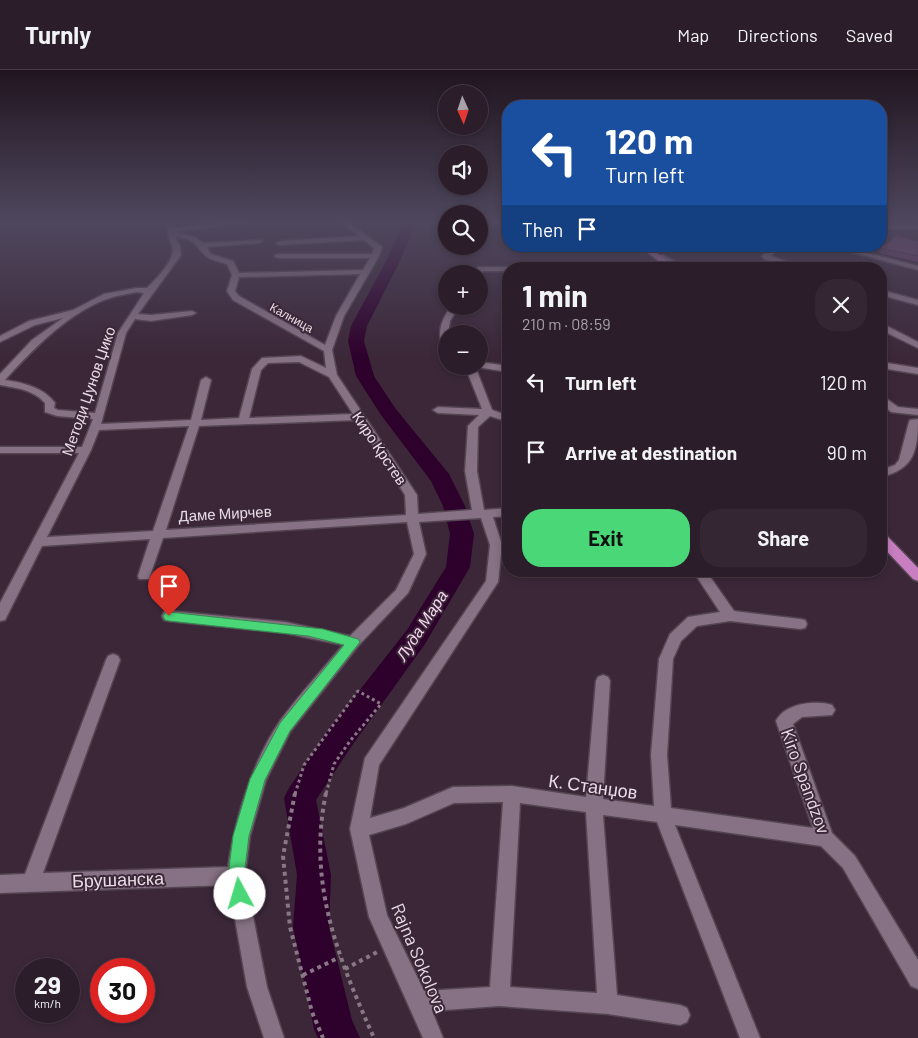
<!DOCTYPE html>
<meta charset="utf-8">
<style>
body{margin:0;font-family:Barlow,sans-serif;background:#342632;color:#f1f3f6;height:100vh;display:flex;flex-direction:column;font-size:19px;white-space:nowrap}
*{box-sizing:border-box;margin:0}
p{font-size:16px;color:#a6a2a8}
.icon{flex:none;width:28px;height:28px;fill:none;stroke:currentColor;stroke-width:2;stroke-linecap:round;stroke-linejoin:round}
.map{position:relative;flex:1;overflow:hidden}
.panel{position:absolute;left:502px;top:192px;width:385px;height:315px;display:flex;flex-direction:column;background:#2c1d2a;border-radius:20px;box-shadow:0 2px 8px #0003,0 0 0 1px #483b47}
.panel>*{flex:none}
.guide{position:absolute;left:502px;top:30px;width:385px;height:152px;border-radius:20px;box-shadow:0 2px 8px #0003,0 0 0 1px #483b47;background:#1a4fa0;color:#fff;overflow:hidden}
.needle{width:32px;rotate:177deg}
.controls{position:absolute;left:438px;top:15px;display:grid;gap:10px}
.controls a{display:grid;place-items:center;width:50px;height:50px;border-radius:50%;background:#2c1d2a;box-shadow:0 2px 8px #0003,0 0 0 1px #483b47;font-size:25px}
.speed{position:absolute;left:15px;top:888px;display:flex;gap:10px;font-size:25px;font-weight:700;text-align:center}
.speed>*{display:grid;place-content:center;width:65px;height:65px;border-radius:50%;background:#2c1d2a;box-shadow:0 2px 8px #0003,0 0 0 1px #483b47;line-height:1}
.speed small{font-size:12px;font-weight:400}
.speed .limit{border:8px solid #d22;background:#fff;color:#111}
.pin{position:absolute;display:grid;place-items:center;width:42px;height:42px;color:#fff;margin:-51px -21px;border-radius:50% 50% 50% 0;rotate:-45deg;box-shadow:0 0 5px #0007}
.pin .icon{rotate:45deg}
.me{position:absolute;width:55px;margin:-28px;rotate:354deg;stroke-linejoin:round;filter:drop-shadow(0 0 4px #0008)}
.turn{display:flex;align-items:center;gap:18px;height:105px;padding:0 20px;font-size:22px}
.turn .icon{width:65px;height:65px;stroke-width:2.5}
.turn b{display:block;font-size:35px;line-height:42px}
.then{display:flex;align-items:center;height:48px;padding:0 20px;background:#0003;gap:10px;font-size:19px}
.round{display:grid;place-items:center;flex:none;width:52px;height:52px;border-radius:20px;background:#342632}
.headline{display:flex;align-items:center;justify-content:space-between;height:85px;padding:0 20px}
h1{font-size:30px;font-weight:700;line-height:38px}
.action{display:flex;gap:10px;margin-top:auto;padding:10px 20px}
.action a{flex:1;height:58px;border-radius:20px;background:#4ad778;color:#111;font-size:20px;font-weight:700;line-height:58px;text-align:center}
.action a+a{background:#342632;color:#f1f3f6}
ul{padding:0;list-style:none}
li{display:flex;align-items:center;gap:15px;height:70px;padding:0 20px}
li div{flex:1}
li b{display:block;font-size:19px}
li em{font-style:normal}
header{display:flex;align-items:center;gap:30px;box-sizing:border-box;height:70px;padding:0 25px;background:#2c1d2a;border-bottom:1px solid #483b47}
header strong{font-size:24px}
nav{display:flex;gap:28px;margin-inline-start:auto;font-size:18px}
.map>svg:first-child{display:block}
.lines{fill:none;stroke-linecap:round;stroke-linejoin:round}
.river{fill:#2e002c;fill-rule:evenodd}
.minor-casing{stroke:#554553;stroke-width:3}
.major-casing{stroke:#554553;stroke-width:3}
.path-far1{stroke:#887785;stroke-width:3;stroke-dasharray:3 3;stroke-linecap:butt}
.path{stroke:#887785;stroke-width:4;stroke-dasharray:4 4;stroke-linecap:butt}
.minor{fill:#877184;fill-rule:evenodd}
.major{fill:#c87ec1;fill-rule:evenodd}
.wall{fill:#6c3e68}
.building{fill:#7e4879;stroke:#583255}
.route{fill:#4ad778;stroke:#308c4e}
.labels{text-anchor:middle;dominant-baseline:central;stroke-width:4;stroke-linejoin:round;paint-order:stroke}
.far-street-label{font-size:12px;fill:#e9dce7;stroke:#3b2738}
.street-label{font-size:15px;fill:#e9dce7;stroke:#3b2738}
.water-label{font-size:16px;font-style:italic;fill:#f8d7f3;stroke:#3b2738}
.near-street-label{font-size:18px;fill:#e9dce7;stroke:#3b2738}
</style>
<header>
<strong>Turnly</strong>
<nav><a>Map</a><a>Directions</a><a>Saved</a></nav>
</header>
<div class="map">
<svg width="918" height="968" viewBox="0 0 918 968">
<rect width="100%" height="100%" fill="#3b2738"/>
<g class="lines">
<path class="river" d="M405,151H417L398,195L367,256L364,271L374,306L395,338L449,404L465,436L474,464L470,497L425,574L351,677L316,730L331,805L329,857L352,950L360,968H318L314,959L293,857L297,805L284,728L289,718L329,659L407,560L446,497L450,464L443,436L431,411L381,345L356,306L348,271L351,256L384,195Z"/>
<defs>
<path id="minor" d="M229,151H249L246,153L174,162L195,167L203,173L261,170L263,171L259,173L207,177L211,184L233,191L239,203L363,200L370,188H278L274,186L278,184H372L374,178L364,170L280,175L276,173L280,171L359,166L340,151H347L382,177L379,186L344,246L332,280L337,305L417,425L418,444L472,440L465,401L468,356L479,345L438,343L433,340L438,337L482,339L465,296H475L492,340L509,346V352L490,346L478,357L477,401L484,440L509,438V446L493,447L502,475L498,512L379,695L370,748L404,738L453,717L512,716L586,727L596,611L598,607L603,605L608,607L610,611L603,729L654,736L651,685L659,589L670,564L688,547L720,542L693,501H706L734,541L800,549L805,550L807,554L805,558L800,559L730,551L697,556L681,571L673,589L667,685L671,738L813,758L776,651C785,633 816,630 832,635L835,640L832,645L802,647L793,654L832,763L855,786L918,890V919L911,916L843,798L821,776L675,755L760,968H740L657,752L603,745L617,925L680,935L687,938L690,945L687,952L680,955L608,944L499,936L432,941L443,968H423L369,847L350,759L365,688L486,511L490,475L481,448L419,452L426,484L408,523L358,576L290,662L266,710L250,766L245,806L267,917L284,968H264L247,917L229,815L0,823V805L25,804L106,590L108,586L113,584L118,586L120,590L43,803L228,797C235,749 252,692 280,651C299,625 322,600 343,575L285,563L169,551L164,550L162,546L164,542L169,541L285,552L350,566L396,520L414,484L407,452L163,468L150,506L149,509H139L138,506L150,469L42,476L5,550L0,551V533L79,383H0V377H82L93,349L57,346L45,342V333C34,320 17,318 0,315V304L32,270L63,248L35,255L0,272V266L29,251L73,240L104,224L137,218H147C155,210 177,189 172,176C170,169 167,166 168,159ZM175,167C196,170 192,172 205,185C209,190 221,192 227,194L232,205L227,221L233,230L324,281L326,298L301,286L262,288L252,299L239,348L201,350L211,310L206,307L201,310L191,350L101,354L126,263L135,249L151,251L192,245L196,243L192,241L151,245L138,244L181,185L180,176ZM360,204L336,246L325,275L239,226L235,221L239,207ZM137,222L144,223L118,263L95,343L58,340L54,338L55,333C43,317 24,313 5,310C32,280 71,240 110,228C119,225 128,224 137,222ZM299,292L329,307L353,344L249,348L261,300L268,293ZM357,350L405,425L406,445L166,460L199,356ZM189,356L153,461L47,467L91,380L99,360ZM503,732L490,917L424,921L387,845L369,765L406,754L454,733ZM520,733L586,742L597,923L510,917Z
M881,155H918V159H881Z
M773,176H780L771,186L806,199H794L764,189L762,186Z
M828,176H841L918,196V200Z
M657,185H663L690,199H679L657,189Z
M478,197H509L513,199H509V201H483L479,206V204H474Z
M881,220L918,230V235L881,225Z
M451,236H459L450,251L448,264H446V279L442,276C437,260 442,250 451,236Z
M881,253L918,272V278L881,260Z
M479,292L509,296V302L476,297L479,296Z
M881,292L918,298V304L881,298Z
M881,325L898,337L918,339V345L891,342L881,333Z
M918,349C918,381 914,399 881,407V400L895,395L899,390L909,352L910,350Z"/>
<path id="major" d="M639,176H647L678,199H669Z
M881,463L885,464L918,498V511L913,509L881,475Z"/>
</defs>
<use href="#minor" class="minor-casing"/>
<use href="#major" class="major-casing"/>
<path class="path-far1" d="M295,724L304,695L358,621L381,634L350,671L334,694L326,724"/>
<path class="path" d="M295,723L283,786L290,857L312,942L323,968
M326,723C307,813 338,887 374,968
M345,899L379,881
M303,905L340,887"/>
<use href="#minor" class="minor"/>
<use href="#major" class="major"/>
</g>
<path class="wall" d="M918,171V192L879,183L881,178Z"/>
<path class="building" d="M896,166L918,171V186L881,178Z"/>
<linearGradient id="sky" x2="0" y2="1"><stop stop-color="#20151f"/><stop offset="0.53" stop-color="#4f475e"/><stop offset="1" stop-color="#4f475e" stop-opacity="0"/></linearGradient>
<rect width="918" height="287" fill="url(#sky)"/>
<path class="route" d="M169,542L323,559L358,569L360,572L290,661L265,710L249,766L244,806L248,824L246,830L240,833L234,830L228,806L233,766L250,709L280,653L344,575L308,566L169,551L165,550L163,546L165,543Z"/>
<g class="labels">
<g class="far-street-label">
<text transform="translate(292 247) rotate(29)">Калница</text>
</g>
<g class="street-label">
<text transform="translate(88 321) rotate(-71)">Методи Џунов Џико</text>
<text transform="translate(380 378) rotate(56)">Киро Крстев</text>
<text transform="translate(225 443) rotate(-3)">Даме Мирчев</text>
</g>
<g class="water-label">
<text transform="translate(421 555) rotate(-57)">Луда Мара</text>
</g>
<g class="near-street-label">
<text transform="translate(806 711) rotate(70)">Kiro Spandzov</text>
<text transform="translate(593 716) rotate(8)">К. Станџов</text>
<text transform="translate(118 809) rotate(-2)">Брушанска</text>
<text transform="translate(420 888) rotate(67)">Rajna Sokolova</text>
</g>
</g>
</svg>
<div class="controls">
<a><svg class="needle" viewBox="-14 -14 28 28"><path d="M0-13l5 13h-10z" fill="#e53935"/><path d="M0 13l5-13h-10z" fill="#a6a2a8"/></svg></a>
<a><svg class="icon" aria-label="sound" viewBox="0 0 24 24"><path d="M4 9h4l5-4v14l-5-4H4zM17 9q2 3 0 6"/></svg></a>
<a><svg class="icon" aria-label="search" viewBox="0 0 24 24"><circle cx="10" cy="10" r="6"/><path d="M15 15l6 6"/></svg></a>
<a>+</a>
<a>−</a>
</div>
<div class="speed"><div>29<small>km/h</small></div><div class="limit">30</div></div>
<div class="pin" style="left:169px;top:546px;background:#d93025"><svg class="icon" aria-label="arrive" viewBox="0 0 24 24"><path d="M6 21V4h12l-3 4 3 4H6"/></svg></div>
<svg class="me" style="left:240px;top:824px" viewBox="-20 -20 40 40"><circle r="19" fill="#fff"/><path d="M0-13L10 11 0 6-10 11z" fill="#4ad778"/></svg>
<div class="guide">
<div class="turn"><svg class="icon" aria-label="left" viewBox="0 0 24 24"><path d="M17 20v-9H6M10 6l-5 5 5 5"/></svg><div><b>120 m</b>Turn left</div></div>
<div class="then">Then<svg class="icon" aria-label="arrive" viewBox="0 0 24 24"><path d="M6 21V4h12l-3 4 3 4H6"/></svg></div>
</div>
<section class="panel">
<div class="headline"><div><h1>1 min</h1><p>210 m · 08:59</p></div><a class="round"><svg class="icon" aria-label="close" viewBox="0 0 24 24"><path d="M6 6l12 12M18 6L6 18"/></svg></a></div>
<ul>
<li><svg class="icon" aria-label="left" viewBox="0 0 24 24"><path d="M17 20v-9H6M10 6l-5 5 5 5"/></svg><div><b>Turn left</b></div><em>120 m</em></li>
<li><svg class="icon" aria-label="arrive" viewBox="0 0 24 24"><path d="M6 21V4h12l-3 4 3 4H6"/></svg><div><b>Arrive at destination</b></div><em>90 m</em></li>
</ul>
<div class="action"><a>Exit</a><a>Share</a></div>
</section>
</div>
